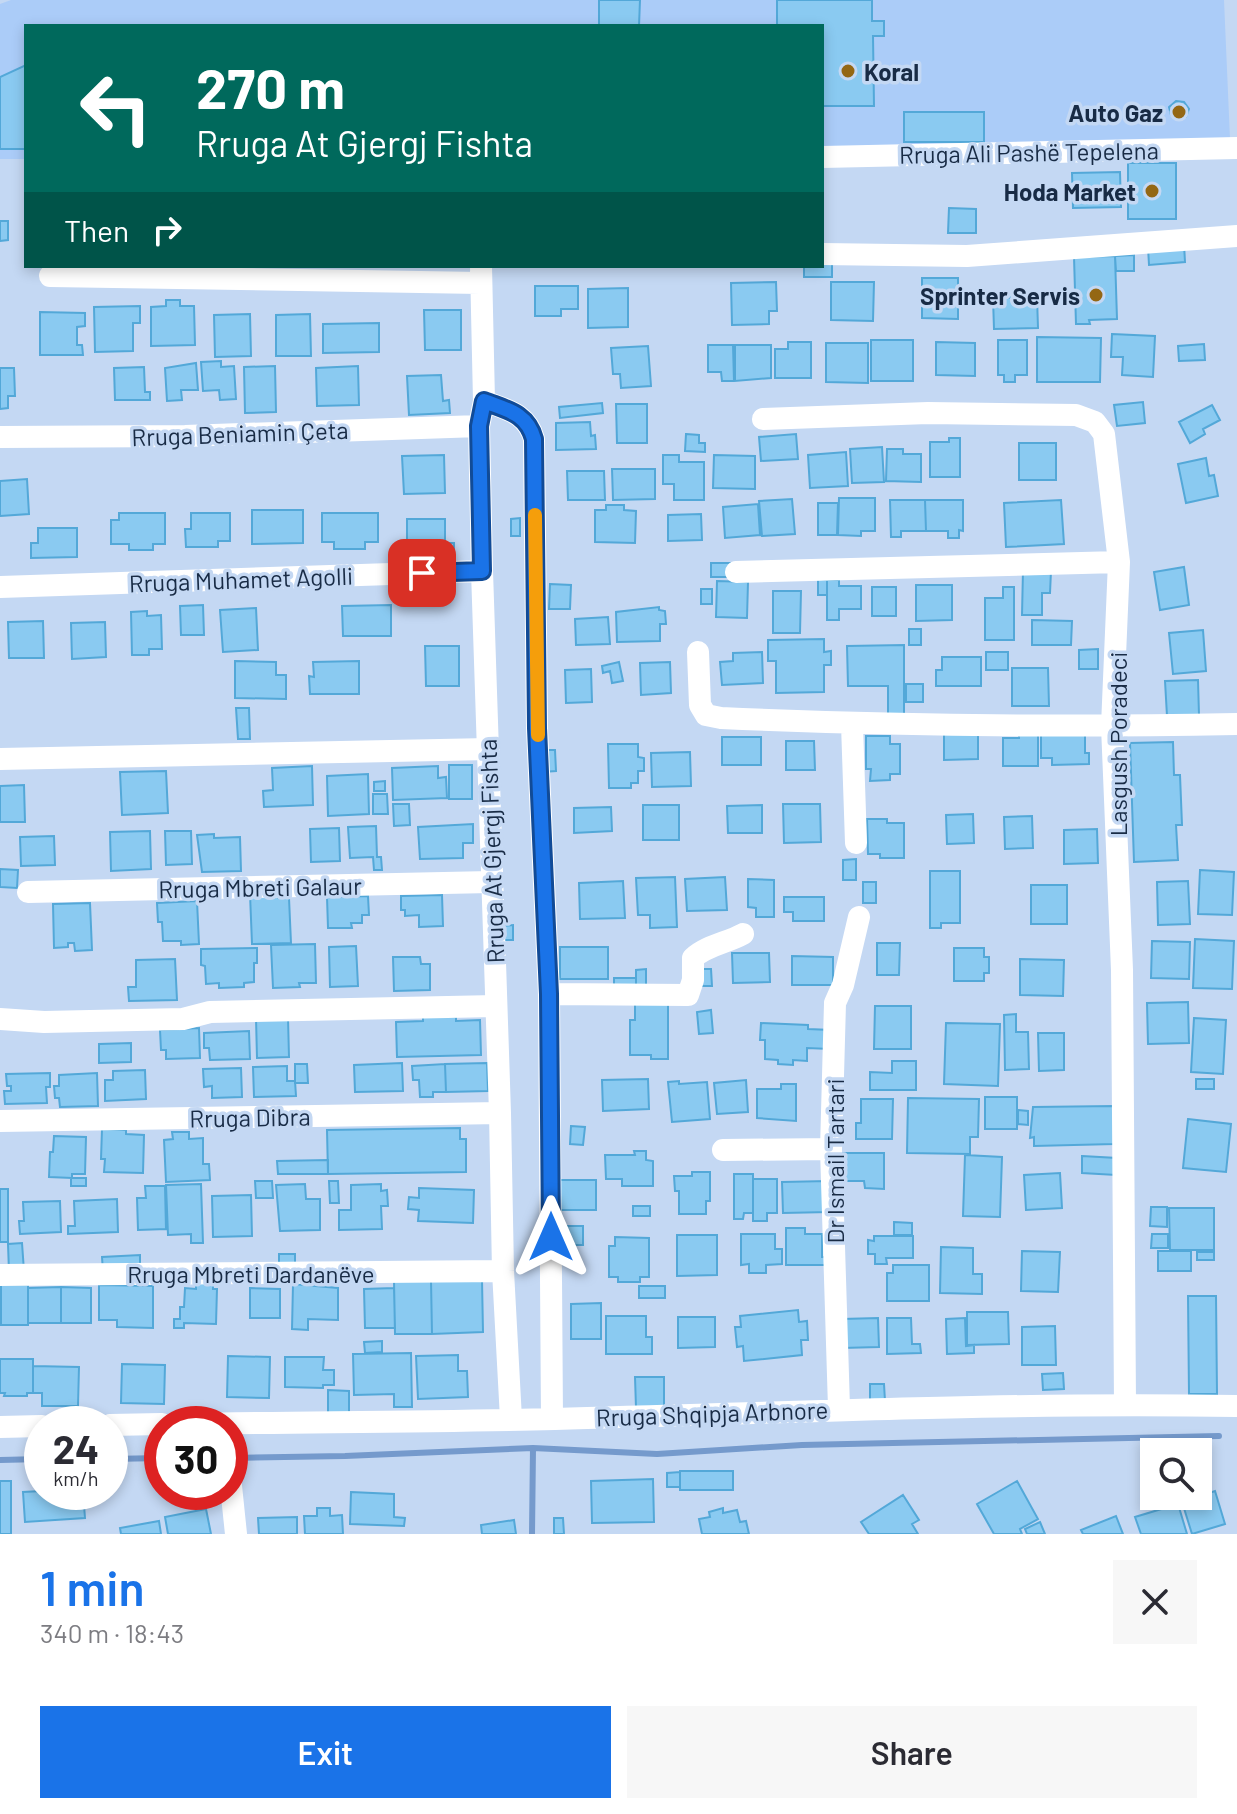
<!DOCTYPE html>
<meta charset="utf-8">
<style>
body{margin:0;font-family:Barlow,sans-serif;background:#f7f7f7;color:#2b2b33;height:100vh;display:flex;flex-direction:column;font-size:30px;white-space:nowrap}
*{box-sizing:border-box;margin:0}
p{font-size:26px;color:#7c7c81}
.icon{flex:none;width:44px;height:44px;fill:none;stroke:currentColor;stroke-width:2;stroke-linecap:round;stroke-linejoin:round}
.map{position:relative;height:1534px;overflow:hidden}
.panel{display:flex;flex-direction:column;background:#fff;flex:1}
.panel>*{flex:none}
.top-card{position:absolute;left:24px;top:24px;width:800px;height:244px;border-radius:0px;box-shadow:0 4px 12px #0003;background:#00695c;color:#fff;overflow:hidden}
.fabs{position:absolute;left:1140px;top:1438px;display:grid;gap:16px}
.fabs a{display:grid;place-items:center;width:72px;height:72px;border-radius:0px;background:#fff;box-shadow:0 4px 12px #0003;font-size:40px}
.speed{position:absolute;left:24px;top:1406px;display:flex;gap:16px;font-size:40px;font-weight:700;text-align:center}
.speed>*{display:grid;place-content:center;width:104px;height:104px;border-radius:50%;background:#fff;box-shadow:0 4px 12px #0003;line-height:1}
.speed small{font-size:20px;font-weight:400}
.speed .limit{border:12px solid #d22;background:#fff;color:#111}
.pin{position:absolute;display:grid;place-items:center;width:68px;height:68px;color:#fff;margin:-34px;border-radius:16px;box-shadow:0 4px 12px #0006}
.me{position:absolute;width:88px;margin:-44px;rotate:0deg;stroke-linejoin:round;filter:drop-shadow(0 0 6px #0008)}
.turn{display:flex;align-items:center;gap:28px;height:168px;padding:0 40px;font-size:36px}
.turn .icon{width:104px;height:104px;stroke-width:2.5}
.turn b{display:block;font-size:56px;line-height:68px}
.then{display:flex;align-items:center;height:76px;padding:0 40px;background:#0003;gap:16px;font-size:30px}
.round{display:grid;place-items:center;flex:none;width:84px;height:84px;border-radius:0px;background:#f7f7f7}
.headline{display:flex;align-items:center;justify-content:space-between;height:136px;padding:0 40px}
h1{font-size:48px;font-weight:600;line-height:60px;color:#1a73e8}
.button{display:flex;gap:16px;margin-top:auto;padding:16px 40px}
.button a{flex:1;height:92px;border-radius:0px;background:#1a73e8;color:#fff;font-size:32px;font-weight:600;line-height:92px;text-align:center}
.button a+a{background:#f7f7f7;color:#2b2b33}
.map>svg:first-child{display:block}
.built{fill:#abccf8}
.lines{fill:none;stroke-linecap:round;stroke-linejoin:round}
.stream{stroke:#759acc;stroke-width:6}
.building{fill:#8acaf1;stroke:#53a8d8;stroke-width:2}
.minor{stroke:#fff;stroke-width:22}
.route-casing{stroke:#114b97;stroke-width:20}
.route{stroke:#1a73e8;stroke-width:14}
.slow{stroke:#f59e0b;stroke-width:14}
.poi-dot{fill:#946714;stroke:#c4d8f3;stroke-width:3}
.labels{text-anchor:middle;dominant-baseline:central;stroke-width:7;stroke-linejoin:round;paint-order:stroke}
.poi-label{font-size:24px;font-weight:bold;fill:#182b45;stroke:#c4d8f3;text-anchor:end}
.street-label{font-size:24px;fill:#182b45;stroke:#c4d8f3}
</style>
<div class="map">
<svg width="1237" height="1534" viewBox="0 0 1237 1534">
<rect width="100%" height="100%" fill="#c4d8f3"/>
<path class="built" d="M11,0H1224L1230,139L822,148V26H26V159H0V4Z"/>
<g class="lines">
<path class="stream" d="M230,1458L345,1456L533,1448L657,1454L802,1445L1219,1436
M110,1459L162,1458
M0,1460L42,1459
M532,1534L533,1448"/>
</g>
<path class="building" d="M599,0H640L639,26H599Z
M777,0H872V21H884V36H873L874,106H822V26H777Z
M26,65V149H0V77Z
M1176,101L1184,102L1189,109L1186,117L1178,120L1171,115L1169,107Z
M904,112H984V142H904Z
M1128,163H1176V219H1128Z
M1120,172L1121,207L1073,208L1072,173Z
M949,208L976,209V233H948Z
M0,221H8V240L0,241Z
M1184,244L1185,262L1149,265L1148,247Z
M1134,255V271H1116L1115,256Z
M1115,256L1117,319L1089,320L1090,324H1076L1074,257Z
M822,258H832V277H804V266H822Z
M922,278H958V319L922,318Z
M776,282L777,311H769V324L732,325L731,283Z
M831,282H874L873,321L831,320Z
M535,286H578V309H561V316H535Z
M628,288V327L588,328V289Z
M1037,297L1038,328L994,329L993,298Z
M166,300H180V306H194L195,345L151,346V307L166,306Z
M140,306V323H133V351L95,352L94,307Z
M424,310H461V350H425Z
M40,312L85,313V326L77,327V345H82L83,355H40Z
M250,314L251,356L215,357L214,315Z
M310,314L311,356H276V315Z
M379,323V352L323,353V324Z
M1112,334L1155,336L1153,377L1122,375L1123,357H1111Z
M1037,337L1101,338L1100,382H1037Z
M871,340H913V381H871Z
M998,340H1027V375H1015V382H1004V375H998Z
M788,342H811V378H775V349H788Z
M936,342L975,343V376L936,375Z
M826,343H868V383L826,382Z
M1204,344L1205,360L1179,361L1178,346Z
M708,345H733L734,381H722L721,372H708Z
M735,345H771V378L735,381Z
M648,346L651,386L621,388L620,374H613L611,348Z
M221,361V367L234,366L236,399L220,400L219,390L203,391L201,362Z
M196,363L198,390H181L182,400L167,401L165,368Z
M275,366L276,412L245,413L244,367Z
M358,366L359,405L317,406L316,368Z
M144,367L145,392H150V400H115L114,368Z
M0,368H14L15,396H8V408L0,409Z
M441,375L443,401L449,400L450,413L409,415L407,376Z
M1143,402L1145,423L1117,426L1114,405Z
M602,403L603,413L560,418L559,407Z
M616,404H647V443H617Z
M1212,405L1220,420L1203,429L1205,434L1190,443L1179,422Z
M590,422L591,436L595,435L596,449L556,450V423Z
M686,434L699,435V443H705V452L685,451Z
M796,434L798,459L761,461L759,437Z
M949,438H960V477H930V442H949Z
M1019,443H1056V480H1019Z
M882,447L884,482L852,483L850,449Z
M887,449H903V454H921V482L886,481Z
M846,452L848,486L810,488L808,455Z
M444,455L445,493L404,494L402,456Z
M663,455H679V462H704V500H674V484H663Z
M714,455L755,456V489L713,488Z
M1206,458L1209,476L1214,475L1218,496L1186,503L1178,464Z
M612,469H655V499L613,500Z
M567,471H604L605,500H568Z
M27,479L29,514L0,516V481Z
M839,498H875V531H861V536L838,535Z
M792,499L795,534L762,536L759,501Z
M890,500H925L926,531H901V537H891Z
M925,500H963V531L959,530V538H948V531H926Z
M1061,500L1064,544L1006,547L1004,503Z
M818,503H838L837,535H818Z
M758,504L760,535L725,538L723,507Z
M606,505H624V510L636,511L635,543L595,542V510H606Z
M252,510H303V543L252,544Z
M119,513H165V544H153V550H129V544H111V520H119Z
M191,513H230V541H218V547H186L185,529H191Z
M322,513H378V542H365V549H334V542H322Z
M701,514L702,540L668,541V515Z
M520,518V536H511V519Z
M407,519H445V543H454V552L407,551Z
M38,528H77V557L31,558V543H38Z
M711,563H730V577H711Z
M1184,567L1189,605L1160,610L1154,572Z
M1023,570L1051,571L1050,593H1042V615H1022Z
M818,579L827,580V595H818Z
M827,580H839V586H861V609H839V620H827Z
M717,581L748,582L747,618L716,617Z
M550,584L571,585L570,609H549Z
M916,585H952V620L916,621Z
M872,587H896V616H872Z
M1003,587H1014V640H985V598H1003Z
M701,589H712V604H701Z
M773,591H801L800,633H773Z
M203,605L204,635H181L180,606Z
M391,605V636H343L342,606Z
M659,607V610L665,611L666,624H660V641L617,642L616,612Z
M256,608L258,650L223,652L220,610Z
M147,611V616L161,615L162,649H149V655H132L131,612Z
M608,617L610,644L576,645L575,619Z
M1032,620L1072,621L1071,645H1032Z
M43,621L44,658H9L8,622Z
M105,622L106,657L72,659L71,623Z
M909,629H921V645H909Z
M1203,630L1206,671L1173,674L1169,633Z
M824,639V652L831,651V665H824V692L776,693V661H768V640Z
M904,645V714H888V686H848L847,646Z
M425,646H459V686H426Z
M1098,649V669H1079V650Z
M762,652L763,683L722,685L720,662L733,661V653Z
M986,652H1008V670H986Z
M942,657H981V686H936V670H942Z
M235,661L276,662V675H286V699L235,698Z
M359,661V694H310L309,676L314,677L313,662Z
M619,662L623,681L612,683L610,671L603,673L602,666Z
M670,662L671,693L641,695L640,663Z
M1012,668H1048L1049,706H1012Z
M591,669L592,702L566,703L565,670Z
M1198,680L1199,715L1167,716L1165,681Z
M906,684H923V702H906Z
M236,708H249L250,739H238Z
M944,729H978V759L944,760Z
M1019,732H1038V766H1003V738H1019Z
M1041,732H1085V753H1089V764L1052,765V758H1041Z
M866,736H890V744H900V774H890V780L870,781L871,769H866Z
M722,737H761V765H722Z
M786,741H814L815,770H786Z
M1173,742L1174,775H1180L1182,825H1176L1178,860L1134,862L1130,743Z
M608,744H638V757L644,758V771H638V783H631V788H609Z
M542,750H555L556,771L542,772Z
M690,752L691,786L652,787L651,753Z
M449,765H472V799H449Z
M312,766L313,805L264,807L263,791L273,790L272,768Z
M438,766V778L446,777L447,798L393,800L392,768Z
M166,771L168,813L122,815L120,772Z
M368,774L369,814L328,816L327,776Z
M385,781V791H374V782Z
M24,785L25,822H0V786Z
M373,794H387L388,814H373Z
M393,804H409L410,825L394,826Z
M783,804H820L821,842L784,843Z
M643,805H679V840H643Z
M762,805V833H728L727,806Z
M611,807L612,831L574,833V808Z
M973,814L974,843L947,844L946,815Z
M1032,816L1033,848L1005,849L1004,817Z
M867,819H887V823H904V858H880V854H868Z
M473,824V843H463V858L420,859L418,827Z
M376,826L377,857H381L382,870H374L373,857L350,858L348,827Z
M339,828L340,861L311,862L310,829Z
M1097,829L1098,863L1064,864V830Z
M150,831L151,869L111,871L110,832Z
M165,831H191L192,864L166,865Z
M214,834V838L240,837L241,871L202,872L197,835Z
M54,836L55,865L21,866L20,837Z
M856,859V880H843V860Z
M0,869L18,870L17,888L0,887Z
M1200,870L1234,872L1232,915L1198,914Z
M930,871H960V923H941V928H930Z
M675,877L677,927L650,928V915H638L636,878Z
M725,877L727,910L687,911L685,879Z
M748,879L774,880V917H756V908L748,907Z
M623,881L625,918L580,919L579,883Z
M1188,881L1190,924L1158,925L1157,882Z
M863,882H876V903H863Z
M1031,885H1067V924H1031Z
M278,893V898H289L291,943L252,944L250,894Z
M442,895L443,926L419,927V915L405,916V910H401V896Z
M368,896L369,915H362V923H351L352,928H328L327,897Z
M784,897H824V921H793V912H784Z
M197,901L199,944L181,945V941H163L162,922H158L157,903Z
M90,903L92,950L75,951L74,943H68V947L54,948L53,904Z
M513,925V940H503V926Z
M1195,939L1234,941L1232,989L1193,988Z
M1152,941L1190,942L1189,979L1151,978Z
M877,943H900L899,975H877Z
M315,944L316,983H299L300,987L273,988L271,945Z
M356,946L358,986L330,987L329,947Z
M560,947H608V979H560Z
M257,948V963H254V982L244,983V987L219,988V983L206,984L205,966L201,965V949Z
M954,948H984V957H989V973H984V981H954Z
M732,953H769L770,982L733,983Z
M792,956L833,957V985H792Z
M393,957H420L421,964H430V990L394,991Z
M175,959L177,1000L129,1001L128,987H136V960Z
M1020,959L1064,960L1063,996L1020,995Z
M646,969V989H636V970Z
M700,969H711L712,986H701Z
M614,978H636V989H614Z
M635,1000H668V1059H651V1055H630V1020H635Z
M1188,1002L1189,1043L1148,1044L1147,1003Z
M875,1006H911V1049H874Z
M711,1010L713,1033L699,1034L697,1012Z
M1016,1014V1032H1028L1029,1069L1005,1070L1004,1015Z
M288,1017L289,1057L257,1058L256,1018Z
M423,1017H456V1021L480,1020L481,1055L397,1057L396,1022L423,1021Z
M1194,1018L1226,1020L1223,1074L1191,1072Z
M761,1023L808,1025V1029L831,1030L830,1049L807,1048V1061L793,1060V1065L778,1064V1060L765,1059V1040H760Z
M946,1023L1000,1024L998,1086L944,1084Z
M199,1028L200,1058L166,1059V1050H161L160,1030Z
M249,1031L250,1059L210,1060L209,1048H204V1033Z
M1038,1033H1064V1070L1039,1071Z
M131,1043V1062L99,1063V1044Z
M892,1061H916V1090H870V1072L892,1073Z
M402,1063L403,1091L355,1092L354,1065Z
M487,1063L488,1091L446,1092L445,1064Z
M295,1064H307L308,1083H295Z
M445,1064L446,1092H433V1097H420L419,1080H413L412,1066Z
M287,1066V1081H295L296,1096L254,1097L253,1067Z
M241,1068L242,1097L212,1098V1086L204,1087L203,1069Z
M145,1070L146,1099L105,1101V1080H113V1071Z
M50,1073V1087H46L47,1103L5,1104L4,1091H11V1086H7L6,1074Z
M97,1073L98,1106L60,1107L59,1098H55L54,1086H59V1075Z
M648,1079L649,1109L603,1111L602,1080Z
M1196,1079H1214V1089H1196Z
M746,1080L748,1112L717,1114L714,1083Z
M679,1081V1084L707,1082L710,1119L672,1122L668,1082Z
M781,1084H796V1121L757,1118V1089H781Z
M985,1097H1017V1129H985Z
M908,1098L979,1099L978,1137H970V1154L907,1153Z
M861,1099H893L892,1139H856V1123H861Z
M1114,1106V1144L1034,1146V1137L1030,1138L1033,1107Z
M1018,1110L1028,1111V1125L1018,1124Z
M1188,1119L1231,1124L1226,1172L1183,1168Z
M571,1126L585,1127L583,1145L570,1144Z
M460,1128V1139H466V1172L328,1174L327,1130Z
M102,1129L126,1130V1134L144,1135L143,1173L104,1172L105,1159H101Z
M172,1132H189V1139L203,1138V1164H209L210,1180L166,1182L164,1140L173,1139Z
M54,1136L86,1137L85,1174H72V1178L49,1177L50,1152H53Z
M634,1151H646V1160L653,1161V1186H622V1179H606L605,1155H635Z
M843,1153H884V1189L865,1188L864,1181H843Z
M965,1155L1002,1157L1000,1217L963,1216Z
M1082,1156L1117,1158L1116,1175L1082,1173Z
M328,1160V1174H278L277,1161Z
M692,1172H710V1201H706V1214H679V1191H675L674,1176H692Z
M1060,1173L1062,1208L1026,1210L1024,1175Z
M734,1174H753V1213H744L743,1219H734Z
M71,1178H86V1186H71Z
M753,1179H777V1213H767V1221H753Z
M557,1180H596V1210H557Z
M255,1181H272L273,1198H256Z
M329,1181H338L339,1203H330Z
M828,1181L829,1212L783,1213L782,1182Z
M201,1184L203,1243H191V1234L168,1235L166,1185Z
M305,1184L306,1199H320V1230L280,1231L276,1185Z
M381,1184V1191L387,1190L388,1206H381L382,1229L339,1230V1210H351V1185Z
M145,1186H165L166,1229L138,1230L137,1198H146Z
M419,1188L474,1190L473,1223L418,1221L419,1210L408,1209L409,1197L419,1198Z
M0,1189H8V1242H0Z
M251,1195L252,1236L213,1237L212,1196Z
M117,1199L118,1232L68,1234V1226H75L74,1201Z
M60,1201L61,1232L20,1234L19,1221H24L23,1202Z
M633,1206H650V1216H633Z
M1151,1207H1167V1227L1150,1226Z
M1169,1208H1214V1250H1170Z
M894,1222L912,1223V1235H894Z
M559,1226H583V1245H560Z
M786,1228H805V1234H822V1257H827L828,1265H786Z
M741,1234H775V1249H782V1264L766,1265V1273H749V1264L741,1265Z
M1152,1234H1168V1248H1151Z
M677,1235H717V1275L677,1276Z
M874,1236H913V1258H886L887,1264H875V1254H868V1240L874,1241Z
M615,1237L649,1238V1277H640V1282H618V1277H609V1246H615Z
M22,1243L24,1271L9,1272L8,1244Z
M941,1247L973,1248V1274H982V1294L940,1293Z
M1022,1251L1060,1252L1058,1292L1021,1291Z
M1158,1251H1191V1271H1158Z
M1197,1252H1214V1260H1197Z
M279,1254H295V1265H279Z
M140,1255V1270L103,1272L102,1257Z
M893,1265H929V1301H887V1273H893Z
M482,1280L483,1332L432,1334L431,1281Z
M196,1281L213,1282V1289H217L216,1324L184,1323V1328H174V1319H180V1307H184L185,1288L196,1289Z
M394,1281H431L432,1334H395Z
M293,1284L338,1288V1320L308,1319V1330L292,1329Z
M1,1285H28V1325H1Z
M99,1285L153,1286V1328L117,1327V1320H99Z
M639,1286H665V1298H639Z
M61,1287V1323H28V1288Z
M61,1287L91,1288V1323H61Z
M250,1288L280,1289V1318H250Z
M394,1288L395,1328H365L364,1289Z
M1188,1296H1216L1217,1394H1189Z
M601,1303V1339H571V1304Z
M798,1310L799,1322L807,1321L808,1340H801L802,1355L744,1361L743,1346L737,1347L735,1327H741L740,1316Z
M967,1312H1008L1009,1344L967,1345Z
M606,1316H646V1337H652V1354H606Z
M678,1317H715V1347L678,1348Z
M878,1318L879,1347L842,1348V1319Z
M887,1318H911L912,1344H920L921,1353L887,1354Z
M965,1318L966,1346L974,1345V1353L947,1354L946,1319Z
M1055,1326L1056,1365H1022V1327Z
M382,1341V1352L365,1353L364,1342Z
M411,1353L412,1407H394V1394L354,1395L353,1354Z
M458,1355V1371H467L468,1397L418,1399L416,1356Z
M228,1356L270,1357L269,1398L227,1397Z
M285,1357H324L323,1370H334V1385H323V1388L285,1387Z
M0,1359H33V1393H27V1396H4L5,1393H0Z
M122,1364L165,1365L164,1404L121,1403Z
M33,1366L79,1367L78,1406H42V1393H33Z
M1063,1373L1064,1389L1043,1390L1042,1374Z
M635,1377H664V1408H636Z
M870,1384H884L885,1401H870Z
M328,1390L349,1391V1414L328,1413Z
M680,1471H733V1490H680Z
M680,1472V1487H667V1473Z
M653,1479L654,1522L592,1523L591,1481Z
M0,1481H11V1534H0Z
M1017,1481L1038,1519L1020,1529L1022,1534H994L977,1504Z
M42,1491L83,1492L85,1518L25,1522L23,1492Z
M1215,1491L1225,1524L1192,1534L1183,1505L1195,1502L1194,1498Z
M351,1492L394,1494V1517L405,1518L404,1526L350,1524Z
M903,1495L919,1520L912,1524L918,1534H869L861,1522Z
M1178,1504L1187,1534H1141L1135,1517Z
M317,1508H330V1516L342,1515L343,1534H305L304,1516H317Z
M723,1508V1513L737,1510L740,1522L746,1521L749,1534H702L699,1519L710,1517L709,1512Z
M206,1509L211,1534H168L165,1517Z
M1116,1516L1123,1534H1083L1081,1530Z
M297,1517V1534H259L258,1518Z
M554,1518H563L564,1534H554Z
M514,1520L516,1534H482L481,1525Z
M159,1521L161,1534H121L120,1528Z
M1040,1522L1045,1534H1027L1025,1529Z"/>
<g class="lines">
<path class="minor" d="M822,157L1237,148
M822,254L967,256L1237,236
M481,266L484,401L479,426L482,571L500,1113L503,1271L511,1419
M50,276L480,283
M484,401C507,410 527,413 534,439L537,728L549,994L552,1419
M763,419L928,413L1076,415L1095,422L1104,434L1119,562L1112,726L1122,970L1125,1404
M0,437L185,436L479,426
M736,572L1119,562
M0,587L482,571
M698,652L700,705L706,715L721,718C893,726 1065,727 1237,724
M852,724L856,843
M0,759L489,749
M28,892L491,882
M549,994L688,995L693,980V958C707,945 727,943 743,934
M0,1019L44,1022L183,1019L210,1012L496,1006
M0,1121L500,1113
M723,1150L831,1149
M0,1275L503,1271
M839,1408L831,1149L835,1003L843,985L859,917
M187,1424C310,1422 433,1422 555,1419C783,1413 1009,1402 1237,1406
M110,1425L162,1424
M0,1427L42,1426
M231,1486L236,1534"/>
</g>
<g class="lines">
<defs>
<path id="route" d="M422,573L482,571L479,426L484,401C507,410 527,413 534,439L537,728L549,994L551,1237"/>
</defs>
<use href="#route" class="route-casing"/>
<use href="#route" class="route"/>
<path class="slow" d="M535,515L538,735"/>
</g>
<g class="poi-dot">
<circle cx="848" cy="71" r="8"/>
<circle cx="1179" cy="112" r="8"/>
<circle cx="1152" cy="191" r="8"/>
<circle cx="1096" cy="295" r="8"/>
</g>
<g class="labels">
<g class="poi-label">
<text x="864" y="71" text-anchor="start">Koral</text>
<text x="1163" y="112">Auto Gaz</text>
<text x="1136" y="191">Hoda Market</text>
<text x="1080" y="295">Sprinter Servis</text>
</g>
<g class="street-label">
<text transform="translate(1029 152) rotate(-1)">Rruga Ali Pashë Tepelena</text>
<text transform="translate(240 433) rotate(-2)">Rruga Beniamin Çeta</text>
<text transform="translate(241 579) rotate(-2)">Rruga Muhamet Agolli</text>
<text transform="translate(1117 744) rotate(-90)">Lasgush Poradeci</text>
<text transform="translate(491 851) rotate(-92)">Rruga At Gjergj Fishta</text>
<text transform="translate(260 887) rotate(-1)">Rruga Mbreti Galaur</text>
<text transform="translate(250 1117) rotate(-1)">Rruga Dibra</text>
<text transform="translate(834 1161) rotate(-90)">Dr Ismail Tartari</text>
<text x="251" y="1273">Rruga Mbreti Dardanëve</text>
<text transform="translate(712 1413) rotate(-2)">Rruga Shqipja Arbnore</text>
</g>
</g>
</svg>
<div class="fabs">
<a><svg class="icon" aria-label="search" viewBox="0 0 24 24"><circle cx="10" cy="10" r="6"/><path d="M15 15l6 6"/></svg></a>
</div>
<div class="speed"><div>24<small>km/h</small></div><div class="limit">30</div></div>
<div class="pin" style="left:422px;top:573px;background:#d93025"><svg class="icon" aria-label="arrive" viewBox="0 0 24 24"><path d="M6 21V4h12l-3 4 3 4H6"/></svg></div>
<svg class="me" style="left:551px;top:1237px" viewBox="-20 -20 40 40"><path d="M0-17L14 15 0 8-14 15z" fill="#1a73e8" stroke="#fff" stroke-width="4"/></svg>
<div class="top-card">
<div class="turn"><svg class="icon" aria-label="left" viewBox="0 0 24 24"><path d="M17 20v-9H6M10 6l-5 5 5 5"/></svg><div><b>270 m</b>Rruga At Gjergj Fishta</div></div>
<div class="then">Then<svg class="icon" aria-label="right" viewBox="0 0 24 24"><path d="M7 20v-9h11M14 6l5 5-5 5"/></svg></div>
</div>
</div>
<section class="panel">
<div class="headline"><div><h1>1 min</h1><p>340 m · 18:43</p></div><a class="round"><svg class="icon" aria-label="close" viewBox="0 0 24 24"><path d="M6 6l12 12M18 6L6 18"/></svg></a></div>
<div class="button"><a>Exit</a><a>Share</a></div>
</section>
